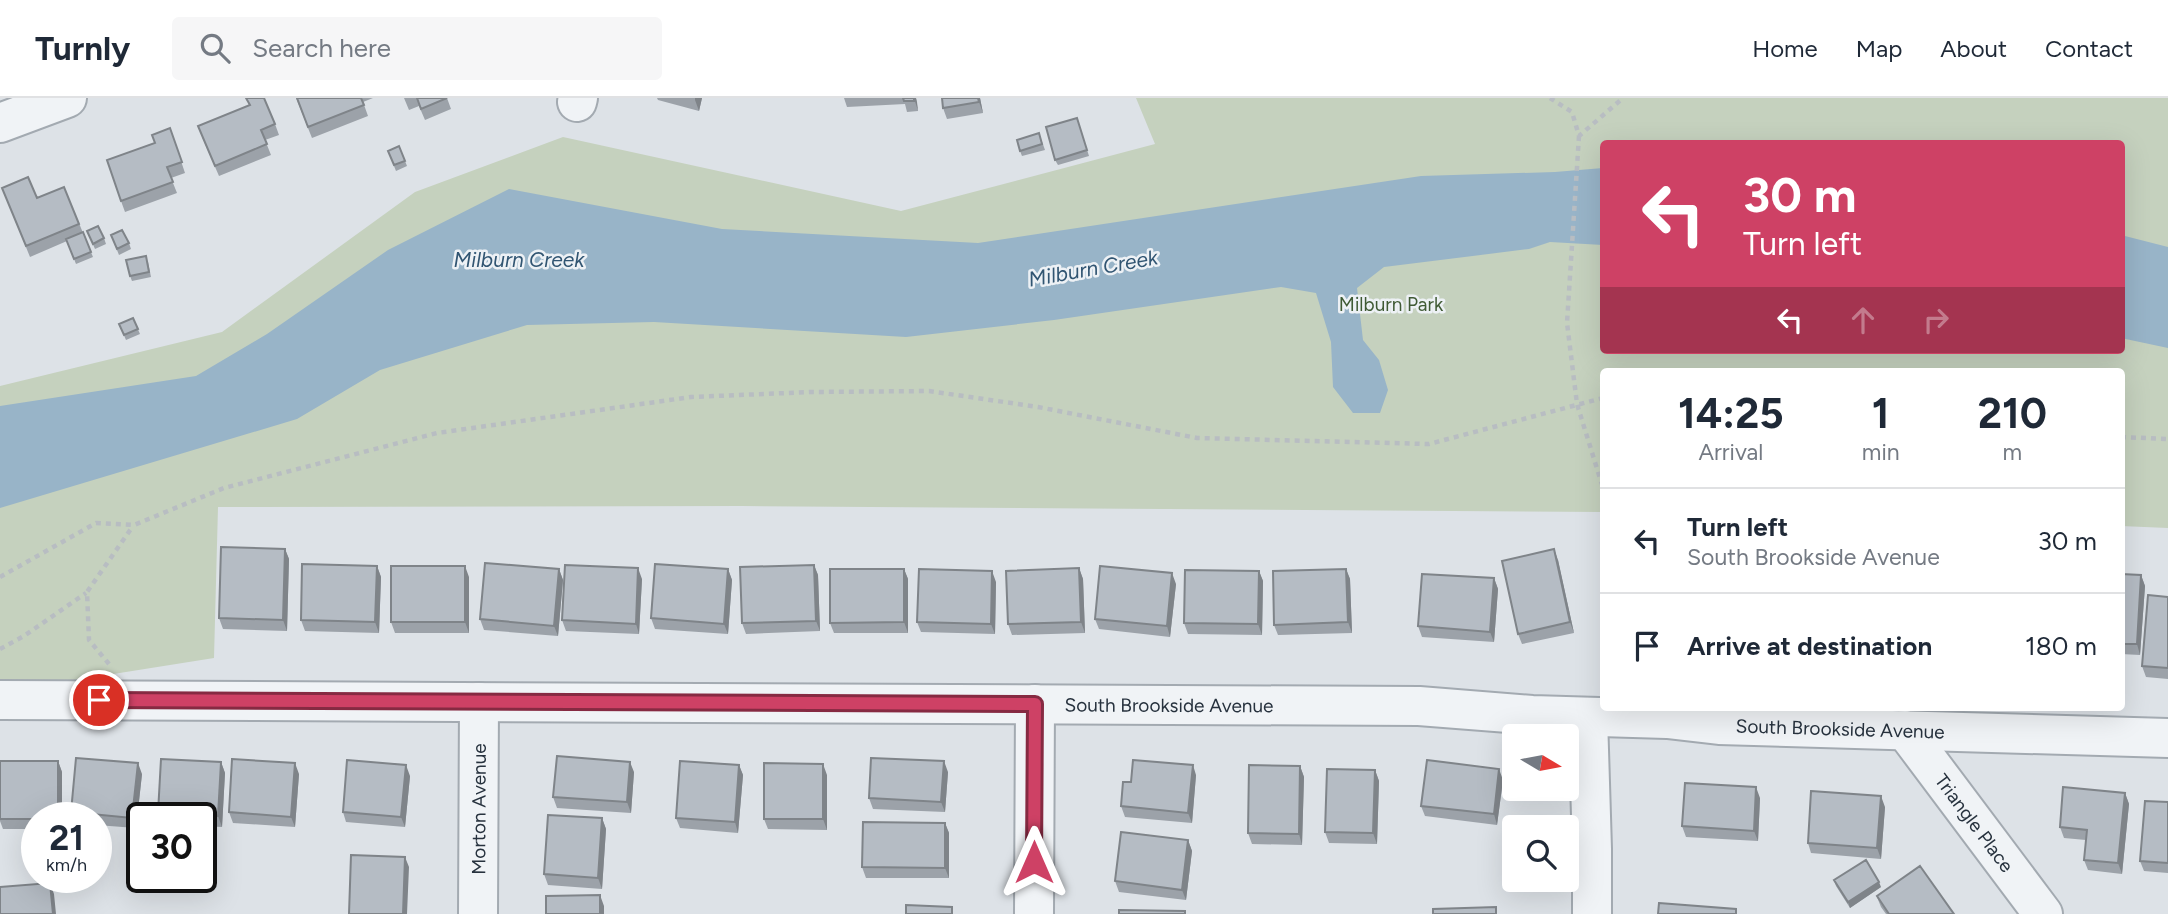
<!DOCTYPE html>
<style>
body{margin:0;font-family:Figtree,sans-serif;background:#f6f6f7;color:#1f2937;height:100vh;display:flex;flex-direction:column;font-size:26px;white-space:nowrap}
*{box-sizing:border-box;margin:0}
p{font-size:23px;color:#747a83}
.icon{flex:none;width:38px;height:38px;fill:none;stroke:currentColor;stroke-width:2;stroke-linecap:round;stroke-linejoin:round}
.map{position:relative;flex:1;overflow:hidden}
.sheet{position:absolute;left:1600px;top:270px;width:525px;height:343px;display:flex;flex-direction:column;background:#fff;border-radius:7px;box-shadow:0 7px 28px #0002}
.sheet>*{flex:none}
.banner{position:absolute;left:1600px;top:42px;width:525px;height:214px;border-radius:7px;box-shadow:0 7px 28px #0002;background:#ce4165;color:#fff;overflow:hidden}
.needle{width:46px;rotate:100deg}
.fabs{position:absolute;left:1502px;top:626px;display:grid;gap:14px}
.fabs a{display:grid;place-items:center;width:77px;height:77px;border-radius:7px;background:#fff;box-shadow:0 7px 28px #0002;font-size:35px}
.speed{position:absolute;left:21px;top:704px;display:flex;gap:14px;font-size:35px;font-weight:700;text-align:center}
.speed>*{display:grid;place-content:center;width:91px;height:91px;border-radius:50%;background:#fff;box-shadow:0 7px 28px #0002;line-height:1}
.speed small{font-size:18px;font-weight:400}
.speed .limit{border:4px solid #111;border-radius:10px;background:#fff;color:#111}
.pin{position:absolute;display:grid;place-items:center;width:60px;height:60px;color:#fff;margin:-30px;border:4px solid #fff;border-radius:50%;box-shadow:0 2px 7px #0007}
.me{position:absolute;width:77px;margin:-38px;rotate:0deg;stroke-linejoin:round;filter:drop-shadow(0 0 5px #0008)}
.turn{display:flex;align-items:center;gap:24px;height:147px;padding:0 28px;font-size:32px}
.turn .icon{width:91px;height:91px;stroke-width:2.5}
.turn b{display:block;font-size:49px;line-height:60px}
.lanes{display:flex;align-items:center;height:66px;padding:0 28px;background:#0003;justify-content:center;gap:35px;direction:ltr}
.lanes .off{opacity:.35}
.eta{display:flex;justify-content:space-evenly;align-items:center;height:119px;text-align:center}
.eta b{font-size:42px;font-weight:700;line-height:49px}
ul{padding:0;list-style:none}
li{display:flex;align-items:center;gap:21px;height:105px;padding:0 28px;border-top:2px solid #e0e1e3}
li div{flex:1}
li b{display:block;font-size:26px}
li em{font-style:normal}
header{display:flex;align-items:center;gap:42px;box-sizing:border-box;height:98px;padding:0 35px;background:#fff;border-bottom:2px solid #e0e1e3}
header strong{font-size:33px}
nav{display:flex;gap:38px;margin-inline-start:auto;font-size:24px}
.search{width:490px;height:63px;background:#f6f6f7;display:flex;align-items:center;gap:18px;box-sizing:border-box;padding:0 24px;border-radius:7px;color:#747a83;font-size:26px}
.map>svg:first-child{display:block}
.green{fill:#c5d1be;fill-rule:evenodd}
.water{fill:#98b4c8}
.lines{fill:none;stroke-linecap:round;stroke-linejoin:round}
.minor-casing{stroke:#a3aab1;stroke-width:42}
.path{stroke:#b8bdc2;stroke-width:4.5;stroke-dasharray:5 5;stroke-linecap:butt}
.minor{stroke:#f0f3f6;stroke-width:38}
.wall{fill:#9ca2a9}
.shaded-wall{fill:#7f8489}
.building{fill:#b5bcc4;stroke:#7f8489;stroke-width:2}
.route-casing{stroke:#862a42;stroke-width:18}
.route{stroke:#ce4165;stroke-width:12}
.labels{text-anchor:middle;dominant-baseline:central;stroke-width:5;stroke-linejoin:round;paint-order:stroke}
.park-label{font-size:19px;fill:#3f5a34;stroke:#edf1f5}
.street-label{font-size:19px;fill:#27323e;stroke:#edf1f5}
.water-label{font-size:21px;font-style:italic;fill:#315572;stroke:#edf1f5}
</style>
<header>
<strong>Turnly</strong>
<div class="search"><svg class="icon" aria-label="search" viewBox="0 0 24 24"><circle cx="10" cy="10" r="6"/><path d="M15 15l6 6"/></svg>Search here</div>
<nav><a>Home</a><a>Map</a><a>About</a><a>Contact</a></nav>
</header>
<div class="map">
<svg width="2168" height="816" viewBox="0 0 2168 816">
<rect width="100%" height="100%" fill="#dde2e7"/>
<path class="green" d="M1136,0H2168V430L2121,428V273H1603V414L742,408L218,409L214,560L0,594V288L222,234L415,94L563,39L901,113L1155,46ZM1603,46H2121V252H1603Z"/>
<path class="water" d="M1603,70V147L1550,144L1529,151L1384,169L1357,190L1363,242L1379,262L1388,292L1380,315H1353L1333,289L1331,244L1316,195L1281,189L1054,222L906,239L654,224L527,227L380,272L297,321L0,410V308L196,278L267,236L388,152L509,91L722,131L978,145L1421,78L1555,74Z
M2121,137L2168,149V250L2121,240Z"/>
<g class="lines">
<defs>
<g id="minor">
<path d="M577,4L578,0"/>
<path d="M0,25L67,0"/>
<path id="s1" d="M0,602L1419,608L1532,617L1667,621L1719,627L2168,640"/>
<path d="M1588,619L1592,751V816"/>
<path id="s2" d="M1905,632L2043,816"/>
<path id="s3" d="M478,816L479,604"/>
<path d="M1034,816L1035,606"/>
</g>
</defs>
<use href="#minor" class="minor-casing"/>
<path class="path" d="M1550,0L1572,14L1579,38L1623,0
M1579,38L1567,225L1577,306L1603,390
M2121,339L2168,341
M0,479L96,425L134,427L224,390L437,335L691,299L811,294L929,293L1038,309L1197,340L1429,346L1603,300
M0,551L24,538L86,495
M109,566L89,542L87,494L133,428"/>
<use href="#minor" class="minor"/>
</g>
<path class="wall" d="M296,0H373L363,4L368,18L312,40Z
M404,0H447L451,11L425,22L419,8L409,12Z
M657,0H702L699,13L658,2Z
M844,0H916L918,13L907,14L905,6L847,9Z
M942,0H980L983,15L947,21L943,10Z
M1077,20L1089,58L1058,67L1055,62Z
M275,26L279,37L265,42L271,57L219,78L202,39Z
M170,30L185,75L171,80L177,95L125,114L121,103L155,45Z
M1039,35L1045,52L1022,58L1020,53Z
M399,48L407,68L396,73L388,53Z
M64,89L93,159L76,166L67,143L30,159L2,90L37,100Z
M87,133L104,140L106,146L95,151Z
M111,137L129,145L131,151L119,157Z
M148,164L151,179L132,183L130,178Z
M133,220L140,236L126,242L119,226Z
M285,451L289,461L287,533L223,531L219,520Z
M1558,462L1574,535L1522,546L1518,536Z
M814,467L818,477L820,533L746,536L742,525Z
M377,468L381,479L379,535L305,533L301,522Z
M1079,470L1083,481L1085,535L1012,537L1008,526Z
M559,471L563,482L558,538L484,532L480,521Z
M728,471L732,482L728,536L655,531L651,520Z
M904,471L908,481V535H834L830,525Z
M1346,471L1350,481L1352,535L1278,537L1274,527Z
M1259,473L1263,483L1262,537L1188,536L1184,525Z
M2121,476L2141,477L2145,488L2140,557L2121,556Z
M469,479V535H395L391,524Z
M1494,480L1498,491L1494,544L1422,539L1418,528Z
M642,481L639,536L566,533L562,522Z
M996,484L995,536L921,534L917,524Z
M1176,486L1170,539L1099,531L1095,521Z
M2168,499V581L2146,579L2142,568Z
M0,663H58L62,674L37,719V731H3L0,723Z
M221,664L225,675L222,729L201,728V719H159L158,715Z
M739,667L743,677L738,735L680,730L676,720Z
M1300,668L1304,679L1302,747L1252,746L1248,735Z
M1375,672L1379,683L1377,746L1329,745L1325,734Z
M634,674L631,715L557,710L553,699Z
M948,674L945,714L873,711L869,700Z
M142,676L136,730L96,727V719H73L71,714Z
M299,676L295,729L233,725L229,714Z
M827,677V732L768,731L764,721Z
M1196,677L1192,725L1125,719L1121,708L1131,684Z
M410,678L405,729L346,724L343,714Z
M1503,682L1497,727L1425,718L1421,708Z
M2125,695L2129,706L2122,776L2088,772L2084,762L2086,742L2064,740L2060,729Z
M1760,700L1758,743L1686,739L1682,728Z
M2168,704V775L2144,773L2140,763Z
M1885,709L1881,761L1811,755L1808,745Z
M602,720L606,731L602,791L548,787L544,776Z
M945,725L949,735V780H866L862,769Z
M1188,742L1192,753L1186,802L1119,794L1115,783Z
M1834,782L1881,789L1850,810L1836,788Z
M1877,799L1954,816H1886L1881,809Z"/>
<path class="shaded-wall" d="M695,0H702L699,13L695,2Z
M914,0H916L917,4L918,13Z
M978,0H980L983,15L979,4Z
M285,451L289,461L287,533L283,522Z
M1554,451L1558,462L1574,535L1570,524Z
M814,467L818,477L820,533L816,523Z
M377,468L381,479L379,535L375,524Z
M465,468L469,479V535L465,524Z
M638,470L642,481L639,536L636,526Z
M1079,470L1083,481L1085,535L1081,524Z
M559,471L563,482L558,538L554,528Z
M728,471L732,482L728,536L724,526Z
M904,471L908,481V535L904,524Z
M1346,471L1350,481L1352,535L1348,524Z
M992,473L996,484L995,536L991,526Z
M1259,473L1263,483L1262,537L1258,526Z
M1172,475L1176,486L1170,539L1167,528Z
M2141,477L2145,488L2140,557L2137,546Z
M1494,480L1498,491L1494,544L1490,534Z
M58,663L62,674V719H58Z
M944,663L948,674L945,714L941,704Z
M221,664L225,675L222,729L218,718Z
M630,664L634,674L631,715L627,704Z
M138,665L142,676L136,730L132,720Z
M295,665L299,676L295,729L291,719Z
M823,666L827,677V732L823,721Z
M406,667L410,678L405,729L401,719Z
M739,667L743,677L738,735L735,724Z
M1193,667L1196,677L1192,725L1188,715Z
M1300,668L1304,679L1302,747L1299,736Z
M1499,671L1503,682L1497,727L1494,716Z
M1375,672L1379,683L1377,746L1373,735Z
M1756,689L1760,700L1758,743L1754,733Z
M2125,695L2129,706L2122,776L2118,765Z
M1881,698L1885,709L1881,761L1877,750Z
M602,720L606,731L602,791L598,780Z
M945,725L949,735V780L945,770Z
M1188,742L1192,753L1186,802L1182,792Z
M405,759L409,769L407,816H403Z
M1879,784L1881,789L1850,810L1848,804Z
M50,785L54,796L56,816H53Z
M600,797L604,808V816H600Z"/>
<path class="building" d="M246,0H264L275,26L261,32L267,46L215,68L198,28L250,7Z
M297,0H361L364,7L308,29Z
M417,0H447L421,11Z
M903,0H914V3H904Z
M942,0H978L979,4L943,10Z
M1077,20L1087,52L1055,62L1046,29Z
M170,30L182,64L167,69L173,84L121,103L107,62L155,45L152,37Z
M1039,35L1042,46L1020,53L1017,42Z
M399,48L405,63L394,67L388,53Z
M28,79L37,100L64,89L79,126L26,148L2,90Z
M98,128L104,140L93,146L87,133Z
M122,132L129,145L117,151L111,137Z
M83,134L91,154L74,161L66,141Z
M146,158L149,174L130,178L126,162Z
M133,220L138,231L124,237L119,226Z
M221,449L285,451L283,522L219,520Z
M1554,451L1570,524L1518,536L1502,463Z
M485,465L559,471L554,528L480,521Z
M302,466L377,468L375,524L301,522Z
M655,466L728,471L724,526L651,520Z
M565,467L638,470L636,526L562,522Z
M814,467L816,523L742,525L740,469Z
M391,468H465V524H391Z
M1100,468L1172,475L1167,528L1095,521Z
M1079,470L1081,524L1008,526L1006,473Z
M830,471H904V524L830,525Z
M919,471L992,473L991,526L917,524Z
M1346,471L1348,524L1274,527L1273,473Z
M1185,472L1259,473L1258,526L1184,525Z
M1422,476L1494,480L1490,534L1418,528Z
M2121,476L2141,477L2137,546H2121Z
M2148,497L2168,499V570L2142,568Z
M557,658L630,664L627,704L553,699Z
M76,660L138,665L132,720L71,714Z
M871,660L944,663L941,704L869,700Z
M161,661L221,664L218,718L158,715Z
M232,661L295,665L291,719L229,714Z
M347,662L406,667L401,719L343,714Z
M1133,662L1193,667L1188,715L1121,708L1123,684H1131Z
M1427,662L1499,671L1494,716L1421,708Z
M0,663H58V719H37V721H0Z
M680,663L739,667L735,724L676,720Z
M764,665L823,666V721H764Z
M1249,667L1300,668L1299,736L1248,735Z
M1327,671L1375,672L1373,735L1325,734Z
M1685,685L1756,689L1754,733L1682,728Z
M2063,689L2125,695L2118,765L2084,762L2087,732L2060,729Z
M1811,693L1881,698L1877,750L1808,745Z
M2145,703L2168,704V765L2140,763Z
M548,717L602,720L598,780L544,776Z
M863,724L945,725V770L862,769Z
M1121,734L1188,742L1182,792L1115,783Z
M351,757L405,759L403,816H349Z
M1866,762L1879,784L1848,804L1834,782Z
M1920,768L1954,816H1889L1877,798Z
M50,785L53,816H0V789Z
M600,797V816H546V798Z
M1659,805L1736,811V816H1658Z
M906,807L952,809V816H906Z
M1496,809V816H1433V811Z
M1119,812L1185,813V816H1119Z"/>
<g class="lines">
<defs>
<path id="route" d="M99,602L1035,606L1034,764"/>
</defs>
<use href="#route" class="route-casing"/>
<use href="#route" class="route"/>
</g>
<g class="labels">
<g class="park-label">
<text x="1391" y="206">Milburn Park</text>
</g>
<g class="street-label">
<text stroke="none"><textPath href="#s1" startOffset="1169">South Brookside Avenue</textPath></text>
<text stroke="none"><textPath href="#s1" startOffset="1841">South Brookside Avenue</textPath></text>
<text stroke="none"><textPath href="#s3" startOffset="105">Morton Avenue</textPath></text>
<text stroke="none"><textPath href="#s2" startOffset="116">Triangle Place</textPath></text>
</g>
<g class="water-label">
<text x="519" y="161">Milburn Creek</text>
<text transform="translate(1093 170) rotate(-10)">Milburn Creek</text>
</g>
</g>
</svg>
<div class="fabs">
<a><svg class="needle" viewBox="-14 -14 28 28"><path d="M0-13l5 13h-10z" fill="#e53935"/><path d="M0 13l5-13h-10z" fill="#747a83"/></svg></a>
<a><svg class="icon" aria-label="search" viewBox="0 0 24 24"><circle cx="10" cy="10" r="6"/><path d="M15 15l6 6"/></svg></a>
</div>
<div class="speed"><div>21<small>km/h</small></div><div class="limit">30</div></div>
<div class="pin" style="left:99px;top:602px;background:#d93025"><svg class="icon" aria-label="arrive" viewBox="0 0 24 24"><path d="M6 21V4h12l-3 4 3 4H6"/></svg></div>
<svg class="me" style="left:1034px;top:764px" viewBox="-20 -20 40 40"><path d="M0-17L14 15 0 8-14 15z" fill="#ce4165" stroke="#fff" stroke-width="4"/></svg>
<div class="banner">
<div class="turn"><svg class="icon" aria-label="left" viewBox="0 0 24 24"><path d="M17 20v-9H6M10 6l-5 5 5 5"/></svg><div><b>30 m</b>Turn left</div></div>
<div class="lanes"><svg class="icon" aria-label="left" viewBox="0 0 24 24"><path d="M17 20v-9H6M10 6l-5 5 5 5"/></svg><svg class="icon off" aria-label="ahead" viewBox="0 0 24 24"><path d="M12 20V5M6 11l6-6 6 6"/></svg><svg class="icon off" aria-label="right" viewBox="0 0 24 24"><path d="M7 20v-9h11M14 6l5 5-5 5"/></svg></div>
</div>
<section class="sheet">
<div class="eta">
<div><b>14:25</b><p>Arrival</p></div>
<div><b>1</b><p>min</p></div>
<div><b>210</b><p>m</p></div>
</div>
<ul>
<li><svg class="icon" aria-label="left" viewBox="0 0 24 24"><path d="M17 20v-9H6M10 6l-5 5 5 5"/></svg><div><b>Turn left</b><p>South Brookside Avenue</p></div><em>30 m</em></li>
<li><svg class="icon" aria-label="arrive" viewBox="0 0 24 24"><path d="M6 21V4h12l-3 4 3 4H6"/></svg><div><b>Arrive at destination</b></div><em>180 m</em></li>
</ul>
</section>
</div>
